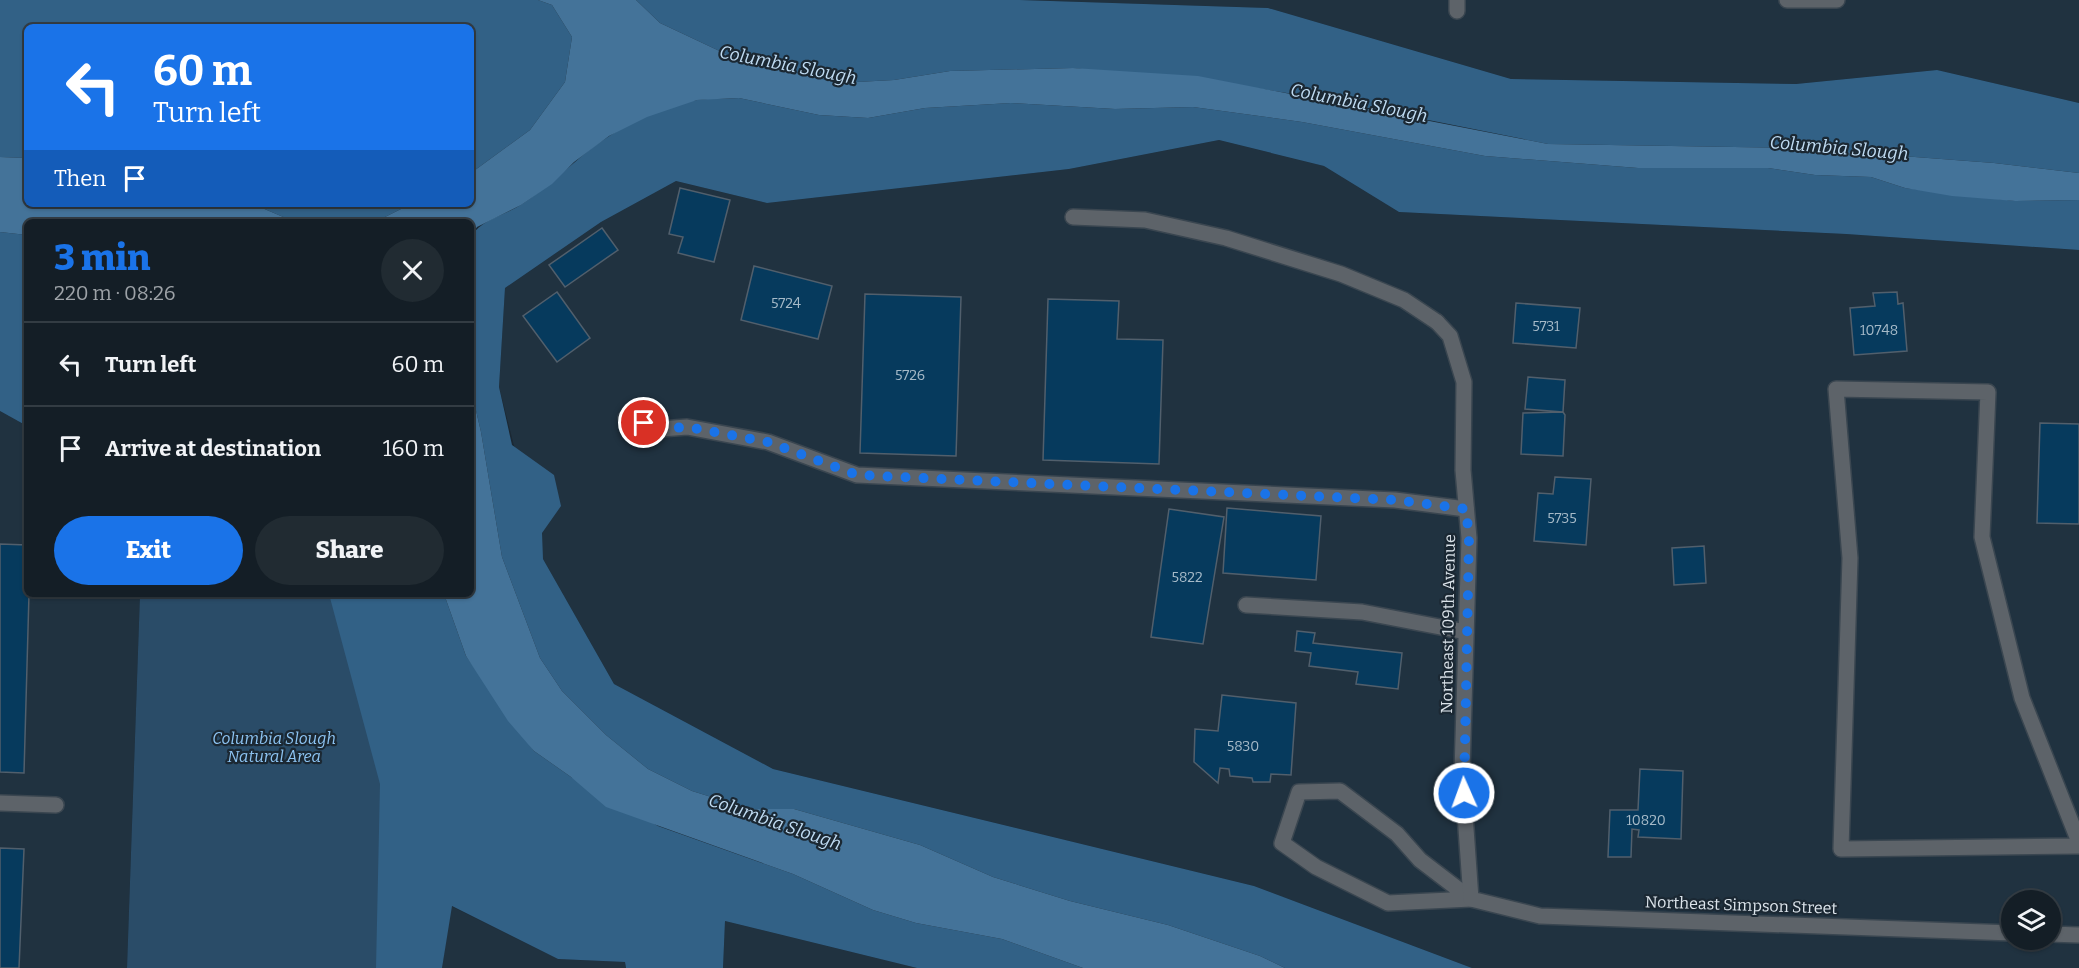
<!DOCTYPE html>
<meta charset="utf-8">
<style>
body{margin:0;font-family:Bitter,serif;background:#212b32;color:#f1f3f6;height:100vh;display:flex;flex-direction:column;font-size:22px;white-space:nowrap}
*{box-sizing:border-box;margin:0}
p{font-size:20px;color:#9da2a7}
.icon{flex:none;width:33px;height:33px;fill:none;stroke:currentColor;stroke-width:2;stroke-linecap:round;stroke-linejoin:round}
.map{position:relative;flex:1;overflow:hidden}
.side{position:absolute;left:24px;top:219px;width:450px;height:378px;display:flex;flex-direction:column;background:#141e26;border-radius:9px;box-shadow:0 2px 4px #0004,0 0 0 2px #333c43}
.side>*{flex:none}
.guide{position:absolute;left:24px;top:24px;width:450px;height:183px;border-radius:9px;box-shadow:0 2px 4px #0004,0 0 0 2px #333c43;background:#1a73e8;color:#fff;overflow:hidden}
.controls{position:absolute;left:2001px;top:890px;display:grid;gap:12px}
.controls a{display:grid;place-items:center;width:60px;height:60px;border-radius:50%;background:#141e26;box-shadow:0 2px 4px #0004,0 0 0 2px #333c43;font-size:30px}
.pin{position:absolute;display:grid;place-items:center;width:51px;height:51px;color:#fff;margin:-26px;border:3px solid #fff;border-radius:50%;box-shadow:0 2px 6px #0007}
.me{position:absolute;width:66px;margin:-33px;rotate:358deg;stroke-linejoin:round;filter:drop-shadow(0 0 4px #0008)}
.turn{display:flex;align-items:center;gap:21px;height:126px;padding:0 30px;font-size:27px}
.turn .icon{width:78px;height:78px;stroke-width:2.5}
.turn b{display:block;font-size:42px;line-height:51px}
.then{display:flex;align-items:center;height:57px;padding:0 30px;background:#0003;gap:12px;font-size:22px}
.round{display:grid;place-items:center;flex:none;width:63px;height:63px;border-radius:32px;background:#212b32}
.headline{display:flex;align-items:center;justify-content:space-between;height:102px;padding:0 30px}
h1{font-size:36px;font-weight:800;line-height:45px;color:#1a73e8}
.action{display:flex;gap:12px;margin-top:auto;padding:12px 30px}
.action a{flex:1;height:69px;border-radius:36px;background:#1a73e8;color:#fff;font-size:24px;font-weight:800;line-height:69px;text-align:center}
.action a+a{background:#212b32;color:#f1f3f6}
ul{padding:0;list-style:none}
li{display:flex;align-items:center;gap:18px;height:84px;padding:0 30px;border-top:2px solid #333c43}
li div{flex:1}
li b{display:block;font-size:22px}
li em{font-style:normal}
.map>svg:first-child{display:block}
.built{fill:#203240;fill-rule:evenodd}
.green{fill:#2a4c68}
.forest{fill:#326186}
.water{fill:#447399}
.building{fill:#063a5d;stroke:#515f6c;stroke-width:1.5}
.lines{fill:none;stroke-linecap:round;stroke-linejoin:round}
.service-casing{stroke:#3a4650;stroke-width:18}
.minor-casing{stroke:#3a4650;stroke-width:18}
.service{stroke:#5d6369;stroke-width:15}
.minor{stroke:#5d6369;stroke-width:15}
.route{stroke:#1a73e8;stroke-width:10;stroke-dasharray:0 18}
.labels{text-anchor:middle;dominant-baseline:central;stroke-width:4.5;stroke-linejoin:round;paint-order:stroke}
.number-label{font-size:14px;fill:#a6bac8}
.street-label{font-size:16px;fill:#dce4eb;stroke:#1b2833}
.park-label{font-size:16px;font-style:italic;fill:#8dc4f3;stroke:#1b2833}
.water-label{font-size:18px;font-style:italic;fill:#bfdbf2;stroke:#1b2833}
</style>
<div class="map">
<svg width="2079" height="968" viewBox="0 0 2079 968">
<rect width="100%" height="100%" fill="#1b2833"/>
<path class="built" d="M1020,0H2079V103L1937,70L1796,84L1511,79L1268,8Z
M1219,140L1324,166L1399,212L1846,234L2079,250V968H1472L1254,886L773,769L614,684L543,559L499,387L505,288L601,222L676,181L767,203L1069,169ZM2012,900H2050V939H2012Z
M0,411L27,426V594H140L127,968H0Z
M451,906L558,959L625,962L626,968H442Z
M725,921L917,968H723Z"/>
<path class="green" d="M140,594H389L406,968H127Z"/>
<path class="forest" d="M0,0H538L552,5L572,37L565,82L530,130L471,173V27H27V158L0,157Z
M636,0H1020L1268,8L1511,79L1796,84L1937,70L2079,103V173L1994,163L1796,148L1548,144L1323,99L1262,89L1073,68L950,71L894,80L838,83L728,55L660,23Z
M739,98L819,115L868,118L925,108L1011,103L1115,109L1193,107L1302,122L1485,156L1638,168H1768L1815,175L1871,177L1905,188L2015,201L2079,200V250L1846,234L1399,212L1324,166L1219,140L1069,169L767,203L676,181L601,222L505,288L499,387L512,445L554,475L561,506L542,533L543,559L614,684L773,769L1254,886L1472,968H1285L1260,956L1168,925L1070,901L993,877L920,845L794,809H750L692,791L648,769L606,735L562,691L540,658L502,557L481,432L471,389V236C483,218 508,215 525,202C543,190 558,176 575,162C608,133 653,107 697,100C711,98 725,99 739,98Z
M253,204H411L379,220L367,222H295Z
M0,232L27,235V426L0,411Z
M329,594H444L466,656L534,751L571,777L658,826L793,874L873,910L916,923L1002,939L1083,968H917L725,921L723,968H626L625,962L558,959L452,906L442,968H376L380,784Z"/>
<path class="water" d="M538,0H636L660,23L728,55L838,83L894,80L950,71L1073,68L1198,76L1548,144L1796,148L1994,163L2079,173V200L2015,201L1952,196L1905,188L1871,177L1815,175L1768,168H1638L1485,156L1302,122L1193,107L1115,109L1011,103L925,108L868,118L819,115L739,98L697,100L647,117L609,136L574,162L552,184L521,205L477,227L471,236V222H367L379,220L411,204H471V173L530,130L565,82L572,37L552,5Z
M0,157L27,158V204H253L295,222H27V235L0,232Z
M471,389L481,432L502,557L540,658L562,691L606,735L648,769L692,791L750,809H794L920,845L993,877L1070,901L1168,925L1260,956L1285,968H1083L1002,939L916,923L873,910L793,874L606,807L571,777L534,751L508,721L466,656L444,594H471Z"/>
<path class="building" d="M680,188L730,200L714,262L678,253L683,237L669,234Z
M602,228L618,250L565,287L549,265Z
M754,266L832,286L818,339L741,320Z
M557,292L590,338L557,362L523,316Z
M1897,292L1898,304L1903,303L1907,351L1854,355L1850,308L1875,306L1873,293Z
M865,294L961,297L956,456L860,453Z
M1048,299L1119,301L1117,339L1163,340L1159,464L1043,460Z
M1516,303L1580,308L1576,348L1513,343Z
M1528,377L1565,380L1563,412L1525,409Z
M1563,412L1565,415L1563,456L1521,454L1523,413Z
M2040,423L2079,424V524L2037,523Z
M1555,477L1591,479L1586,545L1534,541L1538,493L1553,494Z
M1227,508L1321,516L1316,580L1223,573Z
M1169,509L1224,517L1203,644L1151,637Z
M0,544L27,545V594H29L24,773L0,772Z
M1704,546L1706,583L1674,585L1672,548Z
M1297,631L1315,633L1313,643L1402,653L1398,689L1356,684L1358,672L1309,666L1311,653L1295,651Z
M1222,695L1296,703L1291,775L1271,774L1270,782H1253L1252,778L1230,776L1229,769L1220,768L1218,783L1194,762L1195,729L1218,731Z
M1640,769L1683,771L1681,839L1638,837L1639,830L1632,829L1631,857H1608L1610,810H1638Z
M0,848L24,849L19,968H0Z"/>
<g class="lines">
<defs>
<path id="service" d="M1787,0H1837
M1073,217L1145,220L1226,238L1341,274L1404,300L1437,322
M626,418L661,429L687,427L768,442L857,475L1395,500L1466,509
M1246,605L1362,612L1466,632
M1340,791L1397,834L1420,860L1471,899L1388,903L1316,867L1282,843L1299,792Z
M0,803L56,805
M2079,842L2022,698L1982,537L1988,392L1836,389L1850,558L1841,849L2079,846"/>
<path id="minor" d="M1457,11V0
M1437,322L1450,336L1464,382L1463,470L1469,538L1462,772L1471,899L1540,916L2012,933
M2050,934L2079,935"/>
</defs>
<use href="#service" class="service-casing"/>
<use href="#minor" class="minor-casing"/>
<use href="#service" class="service"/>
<use href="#minor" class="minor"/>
</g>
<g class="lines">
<path class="route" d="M644,423L661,429L687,427L768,442L857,475L1395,500L1466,509L1469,538L1464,793"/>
</g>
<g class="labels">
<g class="number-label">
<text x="786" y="303">5724</text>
<text x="1546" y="326">5731</text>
<text x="1879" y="330">10748</text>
<text x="910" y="375">5726</text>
<text x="1562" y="518">5735</text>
<text x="1187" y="577">5822</text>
<text x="1243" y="746">5830</text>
<text x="1646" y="820">10820</text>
</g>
<g class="street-label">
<text transform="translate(1448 624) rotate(-89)">Northeast 109th Avenue</text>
<text transform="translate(1741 905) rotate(2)">Northeast Simpson Street</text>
</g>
<g class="park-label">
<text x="274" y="738">Columbia Slough<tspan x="274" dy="18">Natural Area</tspan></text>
</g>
<g class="water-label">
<text transform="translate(788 65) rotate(11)">Columbia Slough</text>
<text transform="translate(1359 103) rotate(11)">Columbia Slough</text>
<text transform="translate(1839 148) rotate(5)">Columbia Slough</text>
<text transform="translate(775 822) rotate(19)">Columbia Slough</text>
</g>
</g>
</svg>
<div class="controls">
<a><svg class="icon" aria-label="layers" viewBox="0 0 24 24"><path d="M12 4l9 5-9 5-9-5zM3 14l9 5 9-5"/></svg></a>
</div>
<div class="pin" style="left:644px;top:423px;background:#d93025"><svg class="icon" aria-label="arrive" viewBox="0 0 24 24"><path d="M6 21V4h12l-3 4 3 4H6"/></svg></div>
<svg class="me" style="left:1464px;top:793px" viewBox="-20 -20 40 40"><circle r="17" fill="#1a73e8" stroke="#fff" stroke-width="3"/><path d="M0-11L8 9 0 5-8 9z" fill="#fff"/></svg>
<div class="guide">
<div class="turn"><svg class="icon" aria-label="left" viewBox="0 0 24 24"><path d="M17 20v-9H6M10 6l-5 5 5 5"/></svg><div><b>60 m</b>Turn left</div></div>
<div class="then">Then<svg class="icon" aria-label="arrive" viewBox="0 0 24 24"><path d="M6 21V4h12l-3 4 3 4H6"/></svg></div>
</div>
<section class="side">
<div class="headline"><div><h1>3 min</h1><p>220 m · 08:26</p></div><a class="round"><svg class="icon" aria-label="close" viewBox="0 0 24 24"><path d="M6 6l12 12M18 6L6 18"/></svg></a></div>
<ul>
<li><svg class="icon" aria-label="left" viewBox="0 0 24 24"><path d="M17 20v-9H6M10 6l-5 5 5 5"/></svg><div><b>Turn left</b></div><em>60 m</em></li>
<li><svg class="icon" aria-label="arrive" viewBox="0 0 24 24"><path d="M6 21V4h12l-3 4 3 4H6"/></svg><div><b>Arrive at destination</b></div><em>160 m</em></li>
</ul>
<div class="action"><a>Exit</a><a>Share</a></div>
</section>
</div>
